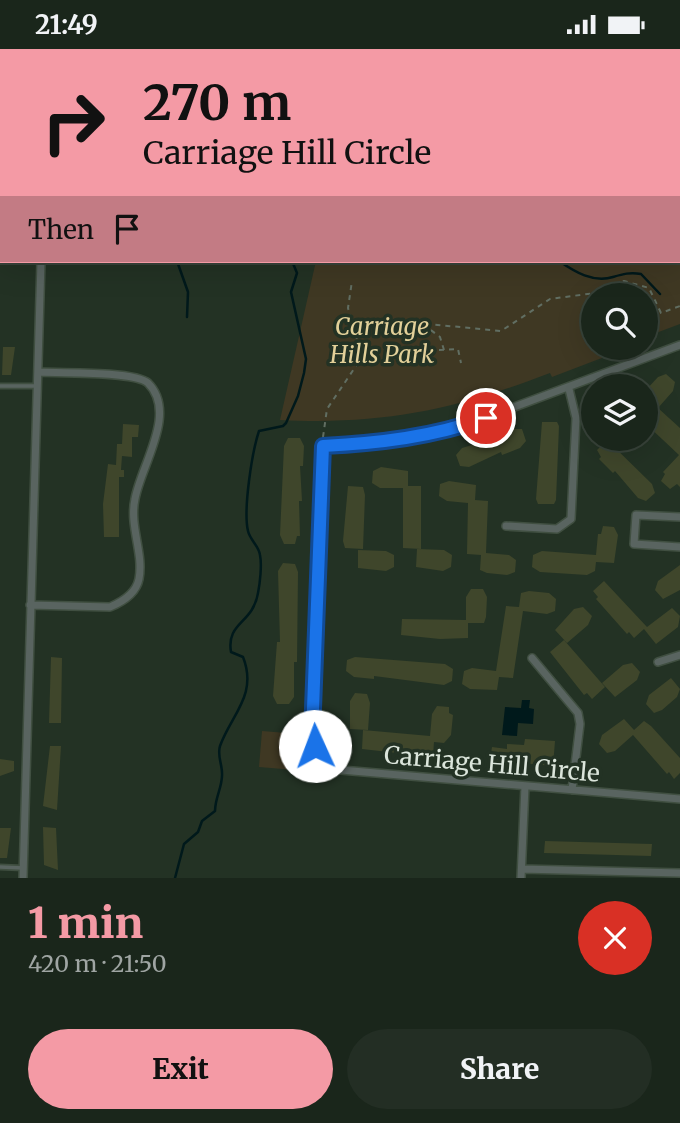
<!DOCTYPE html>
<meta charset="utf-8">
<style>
body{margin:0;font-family:Merriweather,serif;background:#232e24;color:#f1f3f6;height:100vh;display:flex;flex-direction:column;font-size:26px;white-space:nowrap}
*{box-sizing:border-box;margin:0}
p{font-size:23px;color:#9fa5a3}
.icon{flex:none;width:38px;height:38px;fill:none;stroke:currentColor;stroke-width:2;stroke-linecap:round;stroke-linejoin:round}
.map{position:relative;height:829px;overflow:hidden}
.panel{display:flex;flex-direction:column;background:#1a261b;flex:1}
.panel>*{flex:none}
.hud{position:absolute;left:0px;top:0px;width:681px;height:214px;box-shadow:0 7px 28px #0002,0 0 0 2px #38433a;background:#f49aa5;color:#111;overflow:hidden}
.tools{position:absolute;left:581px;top:234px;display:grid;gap:14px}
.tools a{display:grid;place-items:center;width:77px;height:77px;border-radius:50%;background:#1a261b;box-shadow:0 7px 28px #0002,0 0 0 2px #38433a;font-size:35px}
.pin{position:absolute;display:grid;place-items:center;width:60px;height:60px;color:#fff;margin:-30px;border:4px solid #fff;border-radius:50%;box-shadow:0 2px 7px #0007}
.me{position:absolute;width:77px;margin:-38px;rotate:358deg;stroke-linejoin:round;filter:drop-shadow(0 0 5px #0008)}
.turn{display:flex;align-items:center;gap:24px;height:147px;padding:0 28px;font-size:32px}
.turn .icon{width:91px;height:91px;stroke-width:2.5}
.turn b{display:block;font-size:49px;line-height:60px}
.then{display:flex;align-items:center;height:66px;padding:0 28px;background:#0003;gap:14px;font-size:26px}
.round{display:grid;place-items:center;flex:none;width:74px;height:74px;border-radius:37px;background:#232e24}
.head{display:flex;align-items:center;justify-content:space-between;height:119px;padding:0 28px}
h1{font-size:42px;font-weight:800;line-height:52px;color:#f49aa5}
.action{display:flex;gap:14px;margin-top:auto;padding:14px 28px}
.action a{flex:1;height:80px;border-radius:42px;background:#f49aa5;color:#111;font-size:28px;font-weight:800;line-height:80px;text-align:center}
.action a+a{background:#232e24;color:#f1f3f6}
.status{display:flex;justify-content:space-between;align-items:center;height:49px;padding:0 35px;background:#1a261b;direction:ltr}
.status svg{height:19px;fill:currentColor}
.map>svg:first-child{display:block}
.green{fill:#3f3823}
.water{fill:#00191b}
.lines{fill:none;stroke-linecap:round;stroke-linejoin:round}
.stream{stroke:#00191b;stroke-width:2.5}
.building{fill:#3f462b}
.lane-casing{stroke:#404f41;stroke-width:7}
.street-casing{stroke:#404f41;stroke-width:10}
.path{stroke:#616e62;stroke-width:2;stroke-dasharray:5 5;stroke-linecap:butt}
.lane{stroke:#596460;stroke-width:3.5}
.street{stroke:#596460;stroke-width:7}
.route-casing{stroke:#114b97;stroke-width:18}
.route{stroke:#1a73e8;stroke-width:12}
.labels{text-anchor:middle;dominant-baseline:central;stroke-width:7;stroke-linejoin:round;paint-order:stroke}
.park-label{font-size:24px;font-style:italic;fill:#e2d099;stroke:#233224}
.street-label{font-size:24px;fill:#dbe5db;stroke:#233224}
</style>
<div class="status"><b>21:49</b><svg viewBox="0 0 49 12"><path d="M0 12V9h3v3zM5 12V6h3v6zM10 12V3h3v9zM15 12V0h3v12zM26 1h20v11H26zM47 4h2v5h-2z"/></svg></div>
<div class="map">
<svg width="680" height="829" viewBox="0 0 680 829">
<rect width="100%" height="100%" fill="#233224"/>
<path class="green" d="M680,179V275L656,284L657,288L646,292V247H593V299H628L552,328L550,324C454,361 384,376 280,371L316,212H679Z
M262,682L299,685L295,721L259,718Z"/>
<path class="water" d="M522,651H530L529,659L534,660L533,675L518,674L517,687L502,686L505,658L521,659Z"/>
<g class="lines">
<path class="stream" d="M0,16L2,17
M177,212L188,243L187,268
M559,212C575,223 593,234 613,228C623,225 630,223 641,225L660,245
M175,829L184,795L198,783L202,772L215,762C215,748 223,737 222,724C222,715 217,706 220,697C231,666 258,646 243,608L231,603C226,573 253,575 258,544C260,534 262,516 260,506C259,497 250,491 248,482C243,461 252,403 259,382L283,377L286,374L298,347L304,324L306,310L291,243L297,224L292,212"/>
</g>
<path class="building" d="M3,298H15L11,326H2Z
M666,325L675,333L673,342L658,359L680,379V438L677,435L670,440L661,432L665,425L663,423L679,406L646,375V366L652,360L646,354V341L658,328Z
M542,373H557L559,377L556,451L554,455H538L536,450Z
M123,375L139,376L138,388H132V408L122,407L121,421H124V428H119V488H104L103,455L108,415L116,416L117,395H122Z
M513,380H522L526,392L520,399L502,406L501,403L469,418L460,417L456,406L462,399L495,389L494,387Z
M288,389H300L304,397L303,417H300L302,452H299L300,487H297L295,495H284L280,486L284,397Z
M598,390H606L652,435L655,444L646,452L638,449L615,422L613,424L599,410L601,408L597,401L603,395Z
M381,418L408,422V437H421V500L403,499V439H380L372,434L373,422Z
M449,432L476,436L475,451L488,452L486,504L509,506L516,511L515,523L507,526L487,524L480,521L481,506L467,505L468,454L447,452L439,447L440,435Z
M348,437L363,438L365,446L363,500L345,499L343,492Z
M603,477L614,478L618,486L614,514L596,513L595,522L587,526L540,523L532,518L533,506L542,502L596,506L598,485H601Z
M417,500L444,501L452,506L451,518L443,522L416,518Z
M358,501L386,502L394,506V518L386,522L358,519Z
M283,514L295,515L298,523L297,613H294V648L289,655H277L273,647L277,593H280L278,522Z
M680,516V541L663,550L655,541L658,532Z
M604,532L647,578L672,559L680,567L678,578L656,595L644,580L634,589L629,583L627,585L596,550L598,548L593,542Z
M471,540H483L487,548L486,568L484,574H468V589L440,590L401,586L402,570L466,571V548Z
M529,542L549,544L556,550L555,562L547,565L523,562L513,629L499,628L497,641L470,640L462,635L464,622L472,619L496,622L506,557L519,558L521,544Z
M583,558L592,567L588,576L567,594L555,581L574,560Z
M564,591L605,638L592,650L587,644L584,646L550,603Z
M51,608L62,609L61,674H49Z
M355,608L445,615L453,620L452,632L444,636L374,627V630L354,628L346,622L347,611Z
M632,614L640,623L637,631L615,648L602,634L623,616Z
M671,629L680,640L677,648L662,661L654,664L646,655L649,646Z
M355,644L367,645L370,654L368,681L350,680V652Z
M437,657L449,658V664L453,666L451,686L444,694L434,693L433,706L424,705V707L362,700L363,681L430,687L432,665Z
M624,670L634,681L644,672L651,677L680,709V724L674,730L669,723L667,725L633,686L615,702L607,704L599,695L602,686Z
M525,690L555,692L553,717L490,711L492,698L507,700V695L524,696Z
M50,697H61L57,761L43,757Z
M0,710L14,712V722L0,727Z
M43,778L56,779L58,821L44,816Z
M0,779H11L7,809H0Z
M545,792L652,795L651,807L544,804Z"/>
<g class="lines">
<defs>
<path id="lane" d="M0,337H37
M0,818L23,819"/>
<path id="street" d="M0,25L2,27
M679,45H680
M0,88H2
M680,296L466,376L385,394L323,396L312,686C316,704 323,715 341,721L680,750
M680,468L636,466L634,495L680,498
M506,477L557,480L571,470L576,369L569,340
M30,556L110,558C122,553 136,545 139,530C144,504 129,477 135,450C141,416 178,364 148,334C135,322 58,324 38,323
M532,609L578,664L580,675L572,741
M658,613L680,606
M522,820L680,824
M23,829L41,212
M521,829L525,737"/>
</defs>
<use href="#lane" class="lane-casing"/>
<use href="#street" class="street-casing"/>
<path class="path" d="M439,301L458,300L461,314
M444,301L440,288L428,279V275L501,282L550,250L595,244L624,232L649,239L661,264L680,257
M323,388L327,360L362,308L348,259L352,232"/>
<use href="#lane" class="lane"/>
<use href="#street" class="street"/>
</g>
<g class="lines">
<defs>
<path id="route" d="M315,697L312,686L323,397C380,394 432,388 486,369"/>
</defs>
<use href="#route" class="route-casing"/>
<use href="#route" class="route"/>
</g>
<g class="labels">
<g class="park-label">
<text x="382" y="277">Carriage<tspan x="382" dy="28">Hills Park</tspan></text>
</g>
<g class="street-label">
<text transform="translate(492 715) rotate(5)">Carriage Hill Circle</text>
</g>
</g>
</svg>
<div class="tools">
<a><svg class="icon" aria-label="search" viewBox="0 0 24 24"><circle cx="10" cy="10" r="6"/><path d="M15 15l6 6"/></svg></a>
<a><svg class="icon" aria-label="layers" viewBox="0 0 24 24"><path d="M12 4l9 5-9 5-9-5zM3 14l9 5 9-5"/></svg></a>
</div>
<div class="pin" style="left:486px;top:369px;background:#d93025"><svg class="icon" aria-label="arrive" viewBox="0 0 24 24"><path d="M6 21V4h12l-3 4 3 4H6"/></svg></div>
<svg class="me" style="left:315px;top:697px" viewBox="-20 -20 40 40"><circle r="19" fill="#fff"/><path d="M0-13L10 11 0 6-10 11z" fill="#1a73e8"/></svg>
<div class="hud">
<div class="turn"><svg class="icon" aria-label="right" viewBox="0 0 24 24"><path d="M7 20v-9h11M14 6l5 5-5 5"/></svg><div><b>270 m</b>Carriage Hill Circle</div></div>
<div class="then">Then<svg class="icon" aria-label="arrive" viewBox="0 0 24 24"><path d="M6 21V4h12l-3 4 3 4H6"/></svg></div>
</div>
</div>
<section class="panel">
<div class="head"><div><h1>1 min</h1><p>420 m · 21:50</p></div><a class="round" style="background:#d93025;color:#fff"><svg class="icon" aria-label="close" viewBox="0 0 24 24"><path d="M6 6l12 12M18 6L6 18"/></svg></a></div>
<div class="action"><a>Exit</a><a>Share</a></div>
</section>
